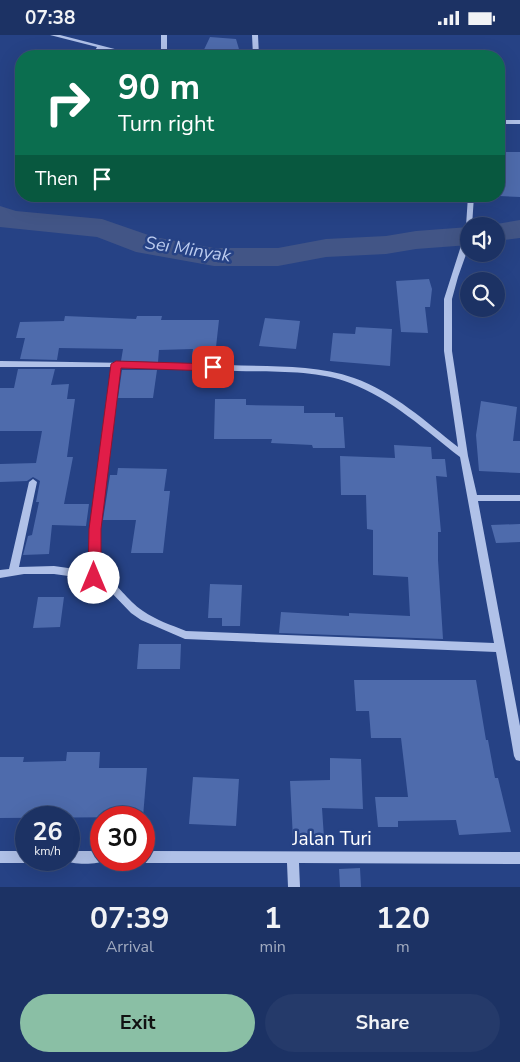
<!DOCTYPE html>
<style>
body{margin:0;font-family:"Nunito Sans",sans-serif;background:#253a6a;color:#f1f3f6;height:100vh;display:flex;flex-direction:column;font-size:19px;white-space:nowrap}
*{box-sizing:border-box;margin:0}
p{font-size:16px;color:#a0aabf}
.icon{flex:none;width:28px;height:28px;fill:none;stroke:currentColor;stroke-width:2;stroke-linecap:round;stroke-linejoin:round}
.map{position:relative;height:852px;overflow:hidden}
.details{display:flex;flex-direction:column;background:#1c3264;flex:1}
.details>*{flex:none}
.top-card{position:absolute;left:15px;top:15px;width:490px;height:152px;border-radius:20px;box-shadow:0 5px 20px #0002,0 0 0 1px #3a4d78;background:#0b6e4f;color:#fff;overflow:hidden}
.fabs{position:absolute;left:460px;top:182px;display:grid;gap:10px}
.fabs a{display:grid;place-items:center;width:45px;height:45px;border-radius:50%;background:#1c3264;box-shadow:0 5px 20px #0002,0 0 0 1px #3a4d78;font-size:25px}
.speed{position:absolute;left:15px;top:771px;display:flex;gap:10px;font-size:25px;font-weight:700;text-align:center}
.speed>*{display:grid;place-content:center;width:65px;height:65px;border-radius:50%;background:#1c3264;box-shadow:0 5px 20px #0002,0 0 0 1px #3a4d78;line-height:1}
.speed small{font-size:12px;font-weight:400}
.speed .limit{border:8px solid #d22;background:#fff;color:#111}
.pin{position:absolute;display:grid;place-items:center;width:42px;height:42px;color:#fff;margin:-21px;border-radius:10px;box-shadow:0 2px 8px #0006}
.me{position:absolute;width:55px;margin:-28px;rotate:0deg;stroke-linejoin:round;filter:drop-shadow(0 0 4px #0008)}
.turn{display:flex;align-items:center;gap:18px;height:105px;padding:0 20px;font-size:22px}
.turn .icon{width:65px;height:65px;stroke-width:2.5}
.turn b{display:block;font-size:35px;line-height:42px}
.then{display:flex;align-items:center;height:48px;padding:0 20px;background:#0003;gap:10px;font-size:19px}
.eta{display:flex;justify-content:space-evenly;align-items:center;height:85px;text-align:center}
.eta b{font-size:30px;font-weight:700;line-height:35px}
.primary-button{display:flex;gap:10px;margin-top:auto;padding:10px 20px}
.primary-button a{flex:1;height:58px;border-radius:30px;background:#8abfa5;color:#111;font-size:20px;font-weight:700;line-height:58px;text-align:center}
.primary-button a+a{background:#253a6a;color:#f1f3f6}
.status{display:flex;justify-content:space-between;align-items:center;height:35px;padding:0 25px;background:#1c3264;direction:ltr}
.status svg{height:14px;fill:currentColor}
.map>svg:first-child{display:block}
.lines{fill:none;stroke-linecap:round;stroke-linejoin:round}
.river{fill:#425586;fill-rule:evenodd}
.building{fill:#4e6bac}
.minor{fill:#b0c1e8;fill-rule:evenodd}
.route{fill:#e11d48;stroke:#92132f}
.labels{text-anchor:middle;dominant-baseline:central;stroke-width:5;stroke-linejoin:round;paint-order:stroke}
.water-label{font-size:18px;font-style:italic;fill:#bcccef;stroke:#264285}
.near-street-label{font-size:19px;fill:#fff;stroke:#264285}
</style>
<div class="status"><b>07:38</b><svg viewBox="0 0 49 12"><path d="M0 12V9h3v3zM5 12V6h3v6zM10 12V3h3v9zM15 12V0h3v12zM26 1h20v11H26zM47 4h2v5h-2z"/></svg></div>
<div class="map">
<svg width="520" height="852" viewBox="0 0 520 852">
<rect width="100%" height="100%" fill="#264285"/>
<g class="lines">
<path class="river" d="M0,171L16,176L102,184L154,202L214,213H278L326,204L386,201L416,196L469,192V210L416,214L386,219L326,222L278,231H214L136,217L97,202L0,192Z
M520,185V203L496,206V191H485Z"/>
</g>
<path class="building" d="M210,2L236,4L241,21H201Z
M499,117H520V162L499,161Z
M429,244L432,254L430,272H425L428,298L401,297L396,246Z
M65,281L136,284L137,281H162L161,285H219L215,321H192L193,314L159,315L158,327L121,326L123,314L59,313L57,325L20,324L25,303H16L20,287L64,286Z
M265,283L300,286L296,314L259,311Z
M356,292L392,294L390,331L330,326L333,298L355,299Z
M18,334H55L51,350L69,349L67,364H75L67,422H73L64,469H89L86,491L52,490L49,519L23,520L28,501L32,500L39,467H36L40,446L33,442L27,446L0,447V429L36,428L42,396H0V353H14Z
M122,335H157L153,363H118Z
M215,364H246V370L304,371V378H335V382H343L345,413H313L312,410L271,408L272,404H214Z
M481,366L517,372L513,406H520V438L479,436L476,400Z
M394,410L431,412L432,424H445L447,442L436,441L441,497H438V525L443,604L279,598L281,577L349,581V578L410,581L408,542L373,540V495L367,494L366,460H341L340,421L395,423Z
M118,433L167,434L164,456H170L163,518H131L136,485H103L110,440H117Z
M520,489V507L496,508L491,490Z
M210,549L242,550L240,591H222V583H208Z
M38,562H64L60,592L33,593Z
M139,609H181L180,634H137Z
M354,645H476L486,705H488L495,743H498L511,797L459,800L456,785L398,786V792H378L375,762H408L401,703H371L369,676H356Z
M67,717H100L99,733H147L143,782L0,783V722H24L23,727L66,726Z
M330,723L361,724L363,774L322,773L324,803L293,804L290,746L330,745Z
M193,742L239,744L236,791L189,789Z
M360,833L361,852H340L339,834Z"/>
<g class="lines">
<path class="minor" d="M50,0H60L142,21H133L102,14L98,21H92L97,12Z
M161,0H167V21H161Z
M252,0H258L259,21H253Z
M499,85H520V89H499Z
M468,161H474L472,191H469V211L458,242L452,264V316L468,421L477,460H520V466H478L520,691V726L516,725L514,721L496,617L185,604L141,585L131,578L107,553L90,544L54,539H24L0,543V535L9,534L29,447L33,444L37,447L19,532L54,531L89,536L90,494L112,332H0V326C76,327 151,328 227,330C269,332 315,329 354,343C394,357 426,387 458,412L444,316V264L467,192L466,191ZM120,333C159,333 198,335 237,336C273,337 317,335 350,348C392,364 425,395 460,422L494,608L186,596C171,590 156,585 143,576C125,564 121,550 99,539L100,494Z
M0,816H26V825H31L26,828H0Z
M69,816H101V825H106C99,830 71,830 64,825H69Z
M144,816L520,817V829L299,828L300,852H288L287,828H144L139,825H144Z"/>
</g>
<path class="route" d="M116,326L213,329L218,332L213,336L121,333L101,494V543L99,546H90L88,543L89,494L111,329Z"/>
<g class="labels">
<g class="water-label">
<text transform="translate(188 214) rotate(9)">Sei Minyak</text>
</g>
<g class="near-street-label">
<text x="332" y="804">Jalan Turi</text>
</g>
</g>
</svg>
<div class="fabs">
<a><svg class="icon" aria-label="sound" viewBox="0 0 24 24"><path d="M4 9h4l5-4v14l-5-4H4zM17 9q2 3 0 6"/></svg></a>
<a><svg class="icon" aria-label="search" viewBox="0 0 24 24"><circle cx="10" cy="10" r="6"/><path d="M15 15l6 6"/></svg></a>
</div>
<div class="speed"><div>26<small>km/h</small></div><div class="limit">30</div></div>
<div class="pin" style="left:213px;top:332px;background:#d93025"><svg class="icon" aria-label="arrive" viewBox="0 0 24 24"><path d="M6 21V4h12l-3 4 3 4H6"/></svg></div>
<svg class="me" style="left:94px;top:543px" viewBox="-20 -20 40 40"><circle r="19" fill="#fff"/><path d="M0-13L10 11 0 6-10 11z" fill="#e11d48"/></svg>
<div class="top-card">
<div class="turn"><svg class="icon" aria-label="right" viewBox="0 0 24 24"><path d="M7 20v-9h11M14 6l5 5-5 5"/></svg><div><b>90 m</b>Turn right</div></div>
<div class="then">Then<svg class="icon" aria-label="arrive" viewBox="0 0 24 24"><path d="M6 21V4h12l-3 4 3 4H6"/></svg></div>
</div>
</div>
<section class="details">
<div class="eta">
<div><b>07:39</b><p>Arrival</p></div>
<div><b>1</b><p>min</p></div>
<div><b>120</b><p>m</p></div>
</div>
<div class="primary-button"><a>Exit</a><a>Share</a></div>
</section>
